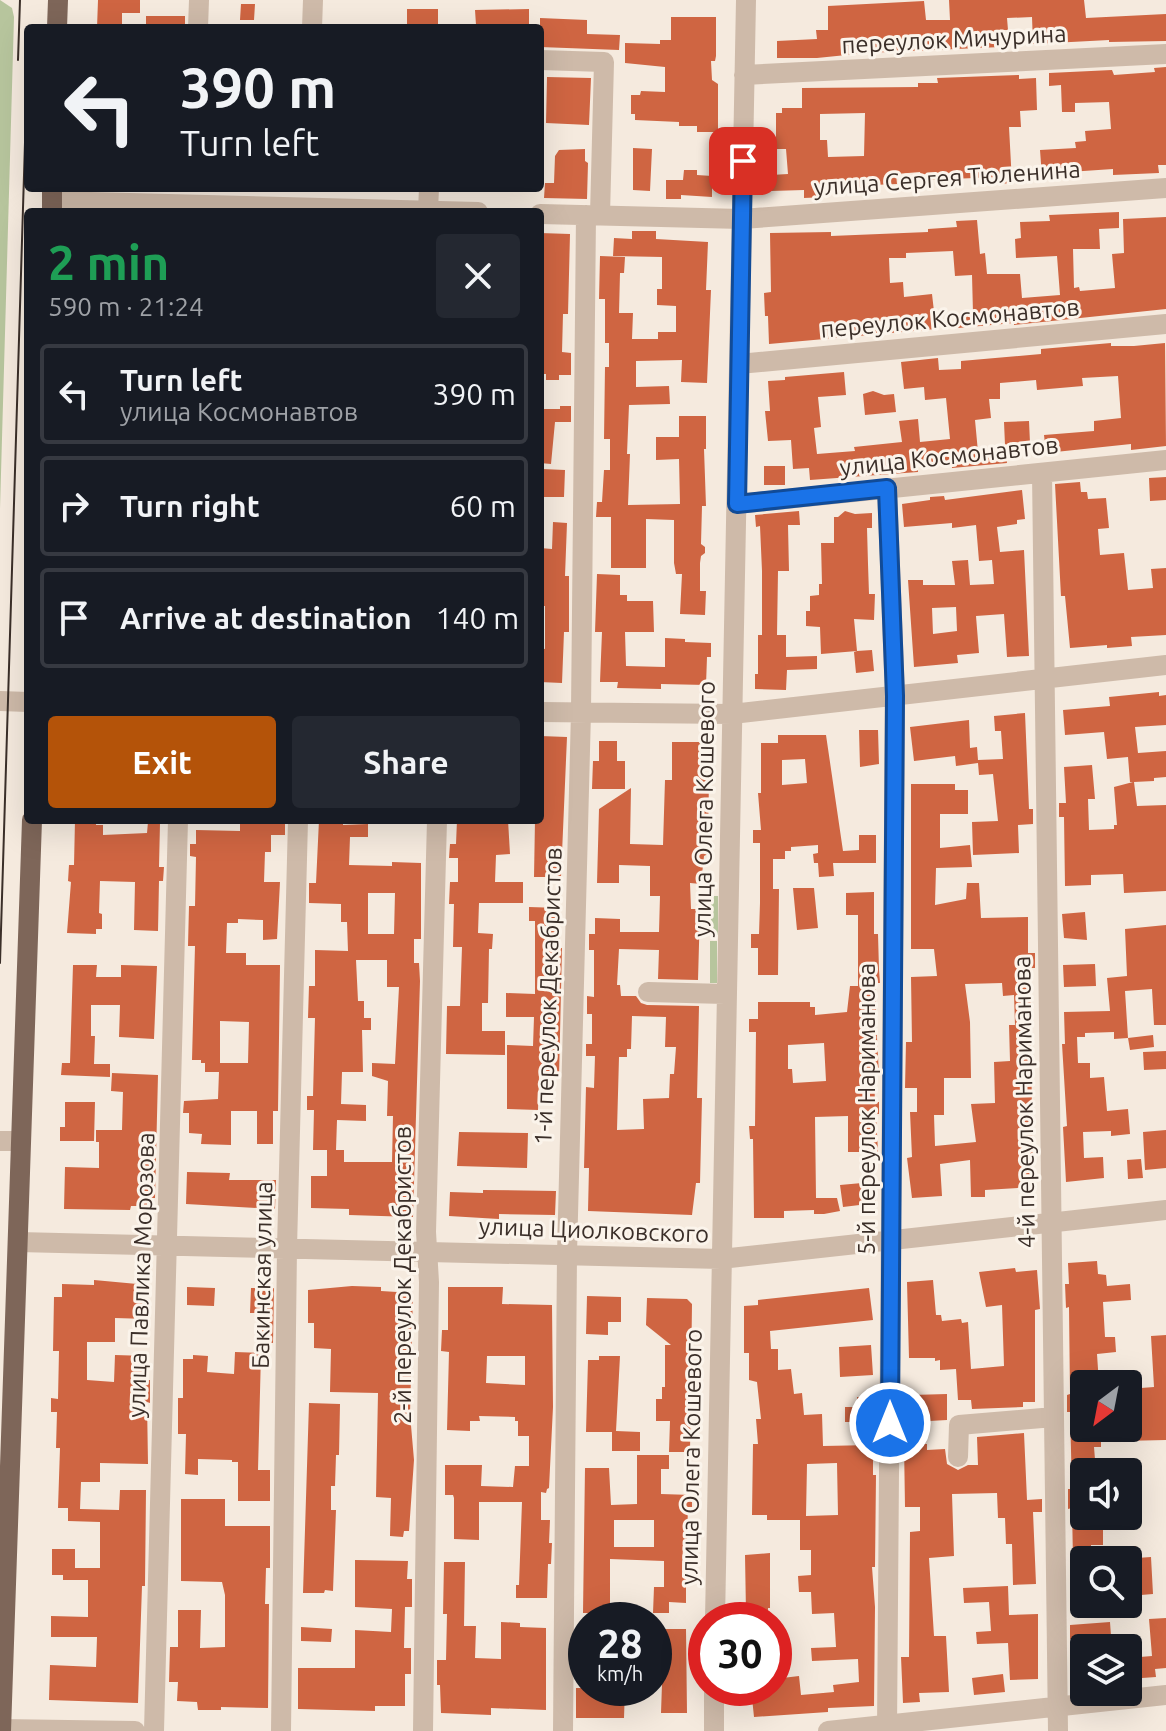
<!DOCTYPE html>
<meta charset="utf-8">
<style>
body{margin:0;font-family:Ubuntu,sans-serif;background:#242831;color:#f1f3f6;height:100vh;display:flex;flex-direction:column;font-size:30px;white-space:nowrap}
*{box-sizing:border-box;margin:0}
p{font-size:26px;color:#9ea1a6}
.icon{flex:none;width:44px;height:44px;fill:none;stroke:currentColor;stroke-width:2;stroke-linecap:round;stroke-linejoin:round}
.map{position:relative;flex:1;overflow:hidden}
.panel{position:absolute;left:24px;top:208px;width:520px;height:616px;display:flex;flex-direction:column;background:#171b24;border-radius:8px;box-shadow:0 8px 32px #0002}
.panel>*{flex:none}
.hud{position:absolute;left:24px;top:24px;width:520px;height:168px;border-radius:8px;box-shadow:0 8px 32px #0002;background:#171b24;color:#f1f3f6;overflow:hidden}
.needle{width:52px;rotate:212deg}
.controls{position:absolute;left:1070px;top:1370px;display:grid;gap:16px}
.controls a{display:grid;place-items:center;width:72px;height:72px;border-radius:8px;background:#171b24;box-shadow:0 8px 32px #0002;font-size:40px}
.speed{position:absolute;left:568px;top:1602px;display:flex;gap:16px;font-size:40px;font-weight:700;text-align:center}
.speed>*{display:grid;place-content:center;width:104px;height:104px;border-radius:50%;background:#171b24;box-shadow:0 8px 32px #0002;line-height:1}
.speed small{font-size:20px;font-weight:400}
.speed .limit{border:12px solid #d22;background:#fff;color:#111}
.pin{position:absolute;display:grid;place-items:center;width:68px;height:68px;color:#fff;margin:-34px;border-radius:16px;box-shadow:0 4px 12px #0006}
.me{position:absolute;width:88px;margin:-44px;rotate:0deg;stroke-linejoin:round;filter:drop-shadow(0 0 6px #0008)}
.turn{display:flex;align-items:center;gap:28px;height:168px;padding:0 24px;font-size:36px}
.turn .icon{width:104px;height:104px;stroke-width:2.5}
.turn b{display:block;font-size:56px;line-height:68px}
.round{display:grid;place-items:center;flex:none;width:84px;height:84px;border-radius:8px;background:#242831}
.headline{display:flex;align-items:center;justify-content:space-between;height:136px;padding:0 24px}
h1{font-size:48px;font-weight:700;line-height:60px;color:#1e9e55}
.cta{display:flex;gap:16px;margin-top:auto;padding:16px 24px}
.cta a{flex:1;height:92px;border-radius:8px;background:#b45309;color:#fff;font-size:32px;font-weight:700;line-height:92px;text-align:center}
.cta a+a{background:#242831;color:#f1f3f6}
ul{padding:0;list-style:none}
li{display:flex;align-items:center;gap:24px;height:100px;margin:0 16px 12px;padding:0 8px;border:4px solid #363941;border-radius:8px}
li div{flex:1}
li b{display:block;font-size:30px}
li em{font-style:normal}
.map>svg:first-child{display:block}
.green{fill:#b7c59d}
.building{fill:#cf6542;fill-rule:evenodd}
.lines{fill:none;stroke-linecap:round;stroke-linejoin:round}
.minor{stroke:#cebaa9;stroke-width:20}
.major{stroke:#7e6659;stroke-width:20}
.tram{stroke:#3b2f29;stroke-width:2}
.route-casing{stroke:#114b97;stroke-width:20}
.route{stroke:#1a73e8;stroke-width:14}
.labels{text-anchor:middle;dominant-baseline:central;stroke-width:6;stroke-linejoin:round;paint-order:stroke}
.street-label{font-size:24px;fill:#3b2f29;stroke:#fbf4eb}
</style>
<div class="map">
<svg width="1166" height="1731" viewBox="0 0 1166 1731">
<rect width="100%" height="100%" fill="#f5eade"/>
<path class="green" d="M0,0L12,8L14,17L0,509Z
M711,896H718V935L711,934Z
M710,941H717V983H710Z"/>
<path class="building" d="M98,0H140V13H122V28H97Z
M949,0H1084L1086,18L1166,14V41L1109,42V40L1033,44L1032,17L1007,18L1008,30H1001V47L866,53L817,58H777V41L817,39L816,30H828V6L924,1L926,20H950Z
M241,4H255L254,20H240Z
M407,9H438V28H407Z
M529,9V28H512V25H476L475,10Z
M146,16H185V28H146Z
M671,17H716V56L715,61H711L712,80L718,84V132H697V126H679V122L635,120V114H631V95H640L641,91L665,92V67L625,63V43L660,44V40H671Z
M540,18L587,20V34L620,35L619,50L540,47Z
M1166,67V165H1158L1159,173L1113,175V169L1054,173L1055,176L1042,177L1040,150L1076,148L1075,142L1086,141L1085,131L1111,129L1109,102L1075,103V112H1062L1061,85L1049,86V73L1112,70L1114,75L1155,72L1154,68Z
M1019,75V79L1036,78L1037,110L1020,111L1021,127H1009L1012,183L998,184V177L927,180L926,174L921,175L920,172L896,174L897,184L873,185V189L826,190V197L804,198V190L771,191V175L788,174L786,149H776V113H782V108H802V88L918,87V83H938L937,78ZM865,113L864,156L828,157L827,140H820V114Z
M547,77L591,78L589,125L546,123Z
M633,148L652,149L650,191L633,190Z
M585,149V161L588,163L587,199L544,198L545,183H554L555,156L559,150Z
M684,170H697V175L712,176V197L681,195V199H666V180H683Z
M1119,212V228L1099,229L1100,249H1073L1074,288L1079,287L1080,291L1115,288L1112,254L1124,253L1123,219L1166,217V309L1014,325V323L958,328L957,314L973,313L972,275L955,276L953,251L906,253V258H889L890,283L903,282L904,297L932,294L936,329L769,344L768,316H765L764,293L771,292L770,233L831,232V236L928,232V229L957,227L956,221L977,220L980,254L985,253L987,274H1020L1022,298L1060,295L1057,256L1016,258L1015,239L1021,238L1020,222L1050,221L1049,215Z
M632,231H656V239L708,242L706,290H711L707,383L681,382L682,360L636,361V387L669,386L670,404L629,405L627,454H630L628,505L680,504L679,459L656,460V437H679V416H706V449H704L706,506H702L701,544L705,547V553L701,556L700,563V591H706L705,615L680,614L682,574H676L674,563V520L646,519V568H611V517H596L597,502H602L604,470H610V439H604L605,367H609V343H605V299H599L600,256L625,257L624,273H620L619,313H633L632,339H658V332H676V306L657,305V289H662V257L613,256L614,238L632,239Z
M540,233L570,234L568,314H563L562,352L571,353V375H559V380H546V374H541Z
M1111,343V346H1134L1165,343L1166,446L1131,450V444L1046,453L1044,435L1094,431V421L1121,418L1118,376L1082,378L1083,386L1037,390L1036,380L1000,383V399H989L991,418L975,420L978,452L1005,449L1007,463L952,468V462L918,466V472L810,480L809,468L793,469L791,440L768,441L765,411H770L768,381L785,380V377L844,372L846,395L818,397L821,427L814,428L817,454L855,451L854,447L902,442L899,421L918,419L920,442L950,439L946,398L925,400L924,387L904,389L901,362L938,358L939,370L961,369V361L1041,354V349Z
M873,391L884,395L894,394L896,412L865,415L863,394Z
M560,406H571V422H555L551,464L540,463V409H560Z
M1029,421L1030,443L1005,445L1004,422Z
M764,466H785V485H764Z
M542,469L565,470L564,497H542Z
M1166,477V500L1150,501L1149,478Z
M1080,482L1081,492H1087L1088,499L1106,498L1109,528L1098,529L1100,555L1124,553L1128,590L1153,588L1151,569L1166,568V635L1131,637L1132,646L1107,648V645L1070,648L1065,596H1061L1055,484Z
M1022,490L1025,519L1017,520V524L997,527L1000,552L1024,550L1029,656L1007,657L1004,614L976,616L979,653L957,655L958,663L914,667L908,580H923V585H955L952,561L968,560L970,585L994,584L992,560L979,561L976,525L952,528V523L904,527L902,504L930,500V497L944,496L945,500ZM956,607L957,631L933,634L932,608Z
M799,511L800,525H788L789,571H778L777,635H786V657L817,656V669L787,670L786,690L755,689V674H758V635H762V571L760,526L756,527L755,515Z
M845,511L855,514L872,513V528H867L868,564L869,594H875L874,620L854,619L857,651L872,650L874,671L856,673L854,652L857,651L821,654L820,627L806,626V611H810V596L819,595V584H822L821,543H834V517H838Z
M553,522L567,523L565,576H569V632H564L562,683L540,682V648L545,649V606H540V548L552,549Z
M597,574L620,575V595H627V601H653L654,632H625L626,666L665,667V638L685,639V642L711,643V657H707L706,685L661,684V689L617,688L618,682H600L602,632H595Z
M1159,692V696L1166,695V725L1135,727L1138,753L1166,751V777L1154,778V781L1134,782L1137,806L1166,805V891L1124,893L1123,874L1091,875V885L1065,886L1064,817H1059V803H1066L1064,767L1092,765L1095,799H1088L1089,830L1114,829V825H1117L1114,787L1133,782H1130L1128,757L1107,759L1104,732L1065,735L1063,710L1110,706L1109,697Z
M1025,713L1029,809H1033V824L1018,825L1019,853L973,855L972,822L998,821L993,774L979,775L978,763L956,766L955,756L914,761L910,727L969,720L970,748L977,747L978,760L1003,759L1001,731H995L994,716Z
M859,730H878L879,764L860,767Z
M778,735H826L843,851L859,850V835H876V863H833L834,876L819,877L818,863H814L813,854L818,853V845L791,847V851H785V859H773V889H779L778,975H758V948H751V934H759L760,903V843H753V830H761L758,793H761V743H778ZM805,759L807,783L782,785V760Z
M540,736L567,737L561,877H534L535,820H540Z
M599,741H617V761H625V789H592L593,761H599Z
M672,742H704L703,774H709L708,854L704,856L701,884L690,883L691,909H700L698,980L658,979L659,950L619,949L617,985H620L621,996H636L641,1003L647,1005L699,1006L697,1098H702L700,1183H696L692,1215L588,1211L589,1168H584L586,1087L594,1088L595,1056H586V1044H592V1014H587V996L594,997V950H589V934H595V918L620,919V932H659L660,896H650V866L619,865V883H597L599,809L631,788L630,844L663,845L665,780H672ZM632,1016L666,1017L665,1047H676L674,1074H670L669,1098L643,1099L644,1129L617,1130L619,1057H627V1049H631Z
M911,784H955V790H968V814H940V848L970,845L972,867L936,868L935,905L966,899L967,883H979L981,918L1028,917V953H1035V968H1030L1033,1187L985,1190V1197H971L970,1160L940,1164L942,1196L912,1198L907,1158L912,1157L910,1112H917V1088H905L906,1042H912L911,977L937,976L934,949H911ZM1002,983L1003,996L1014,995L1015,1025H1009L1010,1061L994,1062L995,1103L971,1104L976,1142L935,1146L934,1115H944V1078H971L970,1022L965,984Z
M75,820H96V825H103V835L147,833L148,822L160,823L159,867H164L163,881H159L158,931L134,930L135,882L100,881L99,913L102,914V929H96V934L67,933L71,882L68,881L69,865H74Z
M240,820H285V835H271V852H265L264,882H280L277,939L263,940V920L238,919V923H227L226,953H246V965H280L278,1111H273V1144H257V1111H231V1145L201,1144L202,1134L189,1133V1113H183L184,1101L218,1099L219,1072H205V1063H201V1060H192L195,946H188L189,906H195L196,857L190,856V844H196V830L240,831ZM220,1021L249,1022L248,1063H220Z
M319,820H343V825L368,824V837H350L349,865L392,866V862L421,863V939H414V963H419L420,981L413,1217L349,1215V1209L311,1208V1176H327V1150H313L314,1110H307V1096H313L315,1018H308L309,986H315V950L348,951L347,922H341V904L309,903V883H316ZM368,893H395L394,934H368ZM356,960H387V987H399L395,1064L372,1063V1076L388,1081L387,1116H393L392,1162H344V1150H336L337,1120L366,1121V1105L341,1104L342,1072H363L362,1030H371V1018H364V1001H358Z
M457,820H508L510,854L496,855L495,882H523V903H479L478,933L493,934L492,949H489L488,1003H482V1031H505V1055L446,1054L447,1006H460L462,947H453L454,904H449L450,882H458V858H449L450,844H456Z
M793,888H814L818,928L797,930Z
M874,892V934H878L879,970L880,983H876V1019L879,1075H874L875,1102H879V1114H876L878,1152H848V1116L815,1117L816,1198H837L840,1211L824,1214H814V1210L784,1211V1218H754L753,1139H750L749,1126H755L756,1032H749V1019H758V1002H810V1007H815V1015L847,1012L850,986H858V915H846V893ZM824,1043L826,1081L793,1083L792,1069H788V1045Z
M529,907L560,908L559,948H562L559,1077L539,1076L538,1110L507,1109V1045L533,1046L534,1017H506V993L535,994V921H529Z
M1085,912L1087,940L1064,938L1062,914Z
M1166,925V1025H1154L1152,989L1125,991L1128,1038L1114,1039V1032L1085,1033V1037H1077L1078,1063H1090V1078L1104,1077L1107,1111L1128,1109L1130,1134L1111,1136V1131L1083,1132L1084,1158L1103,1157L1104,1178L1066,1182L1063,1127L1067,1126L1062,1044H1065L1064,1012L1110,1011L1107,978L1127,976L1125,929Z
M1095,964L1096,986L1064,987L1063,965Z
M73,965H97L96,977H121V965L157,966L154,1039L119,1037L120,1005H91V1036H95L94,1064H110V1077L61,1075L62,1063H70Z
M1153,1035L1154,1047L1130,1050L1128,1038Z
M1166,1051V1069L1144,1070L1143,1052Z
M112,1073L158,1075L155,1198H147V1206H131L130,1210L64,1209L65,1167L99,1168V1142H96V1130H122L123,1092L111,1091Z
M65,1102H95L94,1141H60V1127H65Z
M1166,1130V1168L1145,1170L1143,1132Z
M459,1132L528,1133L527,1168L457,1166Z
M1141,1159L1143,1178L1128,1179L1127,1160Z
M187,1172L230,1173L229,1180H276L275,1209L186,1204Z
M873,1182L876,1203L843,1207L840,1185Z
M483,1190L556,1191L555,1215L499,1214V1219L449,1216L450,1192L483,1193Z
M1097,1261L1098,1274L1106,1275L1107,1286L1130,1284L1131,1300L1103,1302L1105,1337H1115L1116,1352L1097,1354L1099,1384H1084V1428H1101V1447H1094L1096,1472H1084V1516H1096L1097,1525H1103V1545H1091V1560H1073L1072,1508L1068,1509V1489H1072L1070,1412H1067V1395L1070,1394L1069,1307L1066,1308L1065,1284H1069L1068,1263Z
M1015,1268L1016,1272L1037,1270L1040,1309L1035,1310V1402H1023V1407L972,1409L971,1400H958L956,1369L940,1370V1360L935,1361V1358H909L907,1282L933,1280L936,1315H941L942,1321L961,1319L962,1323L968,1322L971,1369L1004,1366L1002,1305L986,1307L979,1272Z
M94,1280L148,1285L147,1319L115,1318V1342H87V1380L114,1382L115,1355L147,1356L146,1380H150V1403L147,1402L148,1464L100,1463V1482H81L80,1509L119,1510L120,1490H146L145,1586H142L138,1703L49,1700L50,1665L96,1667L97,1637H51V1616L88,1617V1580H63V1575H52V1549H75V1568H100V1522L68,1521V1508H58L60,1448H56L57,1412H51V1398L58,1399L59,1351H53L54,1297H62V1284L94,1285Z
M352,1286L381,1287V1291L413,1293L410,1414L414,1460L409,1531H404L403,1537L390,1536L391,1498L376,1497L378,1393L330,1392L331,1349L314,1348V1323H308V1290Z
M187,1287L215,1288L214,1306L187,1305Z
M448,1287H503L502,1304L552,1305L553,1407L549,1488L547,1489L546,1493L541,1492V1520H550L549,1543H552L551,1564H548L547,1598H516V1585H519L522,1502H479V1540L454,1539V1498L453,1495H445V1465H482L481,1486L513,1487L515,1466H529V1436H518V1421H515V1417L479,1416L480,1421H470V1431L447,1430L449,1352L441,1351L442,1330H448ZM487,1356H525V1385L486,1383Z
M251,1288H274L273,1343L262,1342V1313H250Z
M869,1288L873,1320L770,1331L771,1349H778V1370L791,1369L794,1394L802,1393L804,1415L822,1414L823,1446L873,1445V1475H876L875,1567H872L875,1607L874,1706L828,1708V1712L754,1717L751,1688H774V1679L799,1676L801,1695L834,1692L833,1685L859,1682L858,1659L812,1661L811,1648L836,1647L834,1613L812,1614L811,1592H799L798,1576L811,1575V1550H800V1520H767V1515H752L753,1444H758L756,1419H761L757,1382L749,1380V1353H744V1306L758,1305V1300ZM837,1463L838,1515L806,1516L807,1464Z
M587,1296L621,1297V1322H608V1335L586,1334Z
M647,1298L687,1299L692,1304L690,1452H669L670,1421H656V1399H662V1387H665V1345H671L646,1325Z
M1166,1335V1440L1122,1441V1428H1128V1389L1154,1387L1151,1336Z
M871,1345L873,1375L840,1377L839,1347Z
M235,1352L261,1353L258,1470H270V1501H238V1462H232V1460L198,1459V1475L185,1474L186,1434H178V1398H183V1359H193V1355L208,1356L207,1372L234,1374Z
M599,1356H620L616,1431L640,1432V1451H612V1432H586L588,1360H599Z
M947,1394V1420L912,1422V1395Z
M857,1397H874V1422H845V1407H857Z
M309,1403L340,1404L339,1455H336L335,1486H331V1510H336L333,1591L325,1590L324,1593H303Z
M1024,1433L1027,1500L1042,1499V1512H1033L1036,1584L1013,1585L1012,1544H1006L1005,1518H998L997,1493L952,1494L954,1556L929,1558L934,1636H946L949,1692L919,1693L920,1702L903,1703L901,1657H909L910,1532L920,1531V1507H905L904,1444H927V1450L945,1449L947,1464L958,1470L968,1465H978L977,1437Z
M637,1455H669V1469H661V1494L692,1495V1507H688L687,1542H683L682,1577H686V1603L669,1602V1613H653L654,1587H664V1561L610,1559V1613H583L585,1468H609L611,1505L637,1504ZM614,1520H654V1547H614Z
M181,1499H225V1526H270V1568H266L265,1604H269L268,1708L221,1707V1710H198L197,1702L177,1701L178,1682H169L170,1647H178V1610H201L200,1648L225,1647V1595L222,1582L181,1581Z
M1124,1546H1136L1137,1558L1151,1557L1153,1594L1129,1596L1128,1560H1125Z
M770,1553V1608H768V1616H754V1613H746L745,1555Z
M355,1560L408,1561L407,1579H412V1607H405L404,1648H411V1674H405V1706H375V1711L298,1709V1668H355V1630L391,1632L392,1609L355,1607Z
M444,1562H465L464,1626H476L475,1658L501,1659V1622L520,1623V1627L546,1628V1710L491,1708V1715L441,1713L440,1685H437V1660H446L447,1614H443Z
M1084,1581V1601L1072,1602L1071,1582Z
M1008,1586L1009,1615L1038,1614V1679L1010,1680L1008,1643L977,1644L976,1632L991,1631L989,1602L964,1603L963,1588Z
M1166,1618V1668L1155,1669L1156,1677L1128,1679V1658L1152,1656L1149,1619Z
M1110,1622L1111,1636L1070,1639V1625Z
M301,1627L332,1629L331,1642L301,1641Z
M659,1629H686L687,1713H661L662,1684H654V1657H659Z
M1003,1674L1005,1692L974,1695L972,1678Z
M576,1688H625L624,1718H576Z"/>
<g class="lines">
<path class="minor" d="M198,28L199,0
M312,28L313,0
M540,60L604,62L600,215
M744,75L1166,54
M52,201L478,212
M428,211L429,188
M540,214L742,219L1166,188
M739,364L1166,324
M1042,473L1058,1731
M887,488L895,696L887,1731
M737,504L1166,460
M0,701L28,702
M540,712L732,714L1166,665
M648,992L725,994
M0,1141H21
M18,1242L721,1259L1166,1210
M958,1457L959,1425L1054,1417
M715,1620L746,0
M1,1729L135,1731
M154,1731L178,820
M281,1731L287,1248L298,820
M423,1731L429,1282L426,1232L437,820
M563,1731L567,1254L581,712L586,215
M714,1731V1688
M828,1731L1166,1695"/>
<path class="major" d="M57,28L58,0
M52,212V188
M1,1731L32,820"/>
<path class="tram" d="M18,60L20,0
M0,963L28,44"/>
</g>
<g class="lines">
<defs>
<path id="route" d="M743,161L737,504L887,488L895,696L890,1423"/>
</defs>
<use href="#route" class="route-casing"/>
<use href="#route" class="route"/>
</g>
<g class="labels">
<g class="street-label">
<text transform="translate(954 39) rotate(-3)">переулок Мичурина</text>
<text transform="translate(947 178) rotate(-4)">улица Сергея Тюленина</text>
<text transform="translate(950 318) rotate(-5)">переулок Космонавтов</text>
<text transform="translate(949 456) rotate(-6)">улица Космонавтов</text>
<text transform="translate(704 809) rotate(-89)">улица Олега Кошевого</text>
<text transform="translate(548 996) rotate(-88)">1-й переулок Декабристов</text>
<text transform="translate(1024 1102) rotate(-91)">4-й переулок Нариманова</text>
<text transform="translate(866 1109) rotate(-90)">5-й переулок Нариманова</text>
<text transform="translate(594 1230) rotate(2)">улица Циолковского</text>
<text transform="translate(141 1275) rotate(-88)">улица Павлика Морозова</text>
<text transform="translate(262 1275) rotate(-89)">Бакинская улица</text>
<text transform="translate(402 1275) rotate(-90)">2-й переулок Декабристов</text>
<text transform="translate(691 1457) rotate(-89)">улица Олега Кошевого</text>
</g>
</g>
</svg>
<div class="controls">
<a><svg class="needle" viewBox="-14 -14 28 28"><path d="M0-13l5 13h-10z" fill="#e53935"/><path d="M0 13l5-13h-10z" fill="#9ea1a6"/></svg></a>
<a><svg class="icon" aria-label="sound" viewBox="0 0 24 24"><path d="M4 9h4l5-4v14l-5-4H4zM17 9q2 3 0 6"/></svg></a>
<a><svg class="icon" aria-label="search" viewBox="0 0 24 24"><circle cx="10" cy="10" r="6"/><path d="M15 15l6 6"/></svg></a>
<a><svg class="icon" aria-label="layers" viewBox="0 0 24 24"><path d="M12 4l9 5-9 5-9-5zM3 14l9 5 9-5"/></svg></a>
</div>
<div class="speed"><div>28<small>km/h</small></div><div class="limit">30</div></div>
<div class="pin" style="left:743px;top:161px;background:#d93025"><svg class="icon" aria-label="arrive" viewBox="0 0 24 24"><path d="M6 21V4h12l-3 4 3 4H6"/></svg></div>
<svg class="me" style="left:890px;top:1423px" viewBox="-20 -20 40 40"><circle r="17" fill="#1a73e8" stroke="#fff" stroke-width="3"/><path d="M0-11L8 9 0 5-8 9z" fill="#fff"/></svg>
<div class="hud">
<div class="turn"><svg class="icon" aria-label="left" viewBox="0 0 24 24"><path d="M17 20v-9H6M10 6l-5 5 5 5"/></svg><div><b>390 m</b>Turn left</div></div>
</div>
<section class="panel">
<div class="headline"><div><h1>2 min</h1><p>590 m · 21:24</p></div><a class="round"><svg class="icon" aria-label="close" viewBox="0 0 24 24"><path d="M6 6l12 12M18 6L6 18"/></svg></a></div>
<ul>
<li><svg class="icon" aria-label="left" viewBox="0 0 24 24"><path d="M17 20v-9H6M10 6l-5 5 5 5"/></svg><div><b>Turn left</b><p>улица Космонавтов</p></div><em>390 m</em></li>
<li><svg class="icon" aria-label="right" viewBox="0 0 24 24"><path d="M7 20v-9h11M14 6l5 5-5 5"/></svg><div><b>Turn right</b></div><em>60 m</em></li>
<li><svg class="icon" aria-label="arrive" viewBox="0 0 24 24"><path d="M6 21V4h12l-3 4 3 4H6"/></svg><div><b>Arrive at destination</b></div><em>140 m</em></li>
</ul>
<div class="cta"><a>Exit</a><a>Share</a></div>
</section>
</div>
